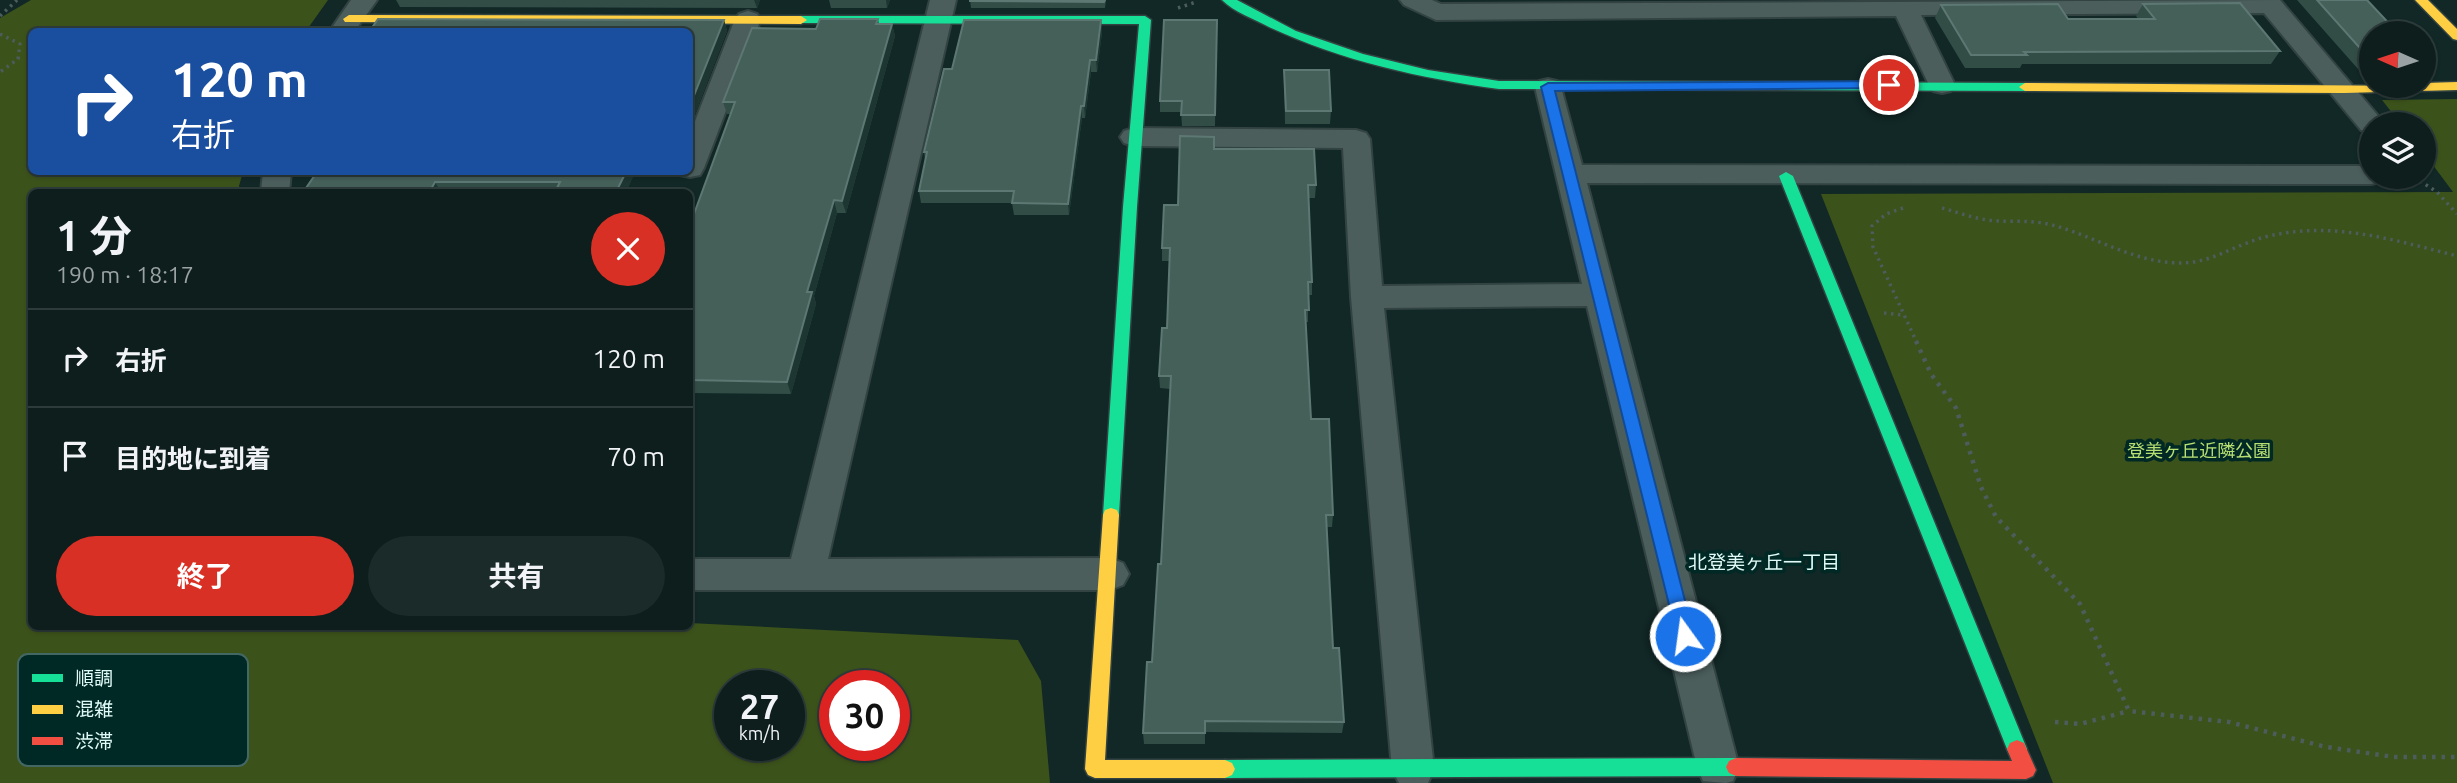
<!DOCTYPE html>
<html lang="ja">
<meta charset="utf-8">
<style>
body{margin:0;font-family:Ubuntu,"Noto Sans JP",sans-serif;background:#1b2b29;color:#f1f3f6;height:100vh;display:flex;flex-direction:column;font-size:26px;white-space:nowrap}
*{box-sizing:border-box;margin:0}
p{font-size:23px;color:#9aa2a3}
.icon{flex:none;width:38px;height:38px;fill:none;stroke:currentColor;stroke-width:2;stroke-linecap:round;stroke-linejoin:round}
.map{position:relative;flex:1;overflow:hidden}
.sheet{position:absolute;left:28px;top:189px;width:665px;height:441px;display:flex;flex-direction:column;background:#0d1e1c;border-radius:10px;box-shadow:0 2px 5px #0004,0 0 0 2px #2d3c3b}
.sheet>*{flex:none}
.banner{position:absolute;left:28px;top:28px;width:665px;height:147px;border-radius:10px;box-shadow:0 2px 5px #0004,0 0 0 2px #2d3c3b;background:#1a4fa0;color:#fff;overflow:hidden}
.needle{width:46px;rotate:273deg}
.fabs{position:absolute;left:2359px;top:21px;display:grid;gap:14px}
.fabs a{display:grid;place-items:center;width:77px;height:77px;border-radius:50%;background:#0d1e1c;box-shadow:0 2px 5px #0004,0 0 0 2px #2d3c3b;font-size:35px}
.speed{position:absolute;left:714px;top:670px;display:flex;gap:14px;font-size:35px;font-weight:700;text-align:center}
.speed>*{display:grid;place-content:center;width:91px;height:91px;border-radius:50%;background:#0d1e1c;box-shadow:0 2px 5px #0004,0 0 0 2px #2d3c3b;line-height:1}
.speed small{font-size:18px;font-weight:400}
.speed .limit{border:10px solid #d22;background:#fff;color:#111}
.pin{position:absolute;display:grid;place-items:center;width:60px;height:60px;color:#fff;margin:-30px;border:4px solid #fff;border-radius:50%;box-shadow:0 2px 7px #0007}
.me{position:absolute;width:77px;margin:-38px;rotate:346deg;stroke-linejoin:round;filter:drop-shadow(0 0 5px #0008)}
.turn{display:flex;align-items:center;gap:24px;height:147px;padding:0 28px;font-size:32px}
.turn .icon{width:91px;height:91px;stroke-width:2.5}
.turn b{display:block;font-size:49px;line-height:60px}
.round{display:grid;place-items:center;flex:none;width:74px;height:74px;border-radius:37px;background:#1b2b29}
.overview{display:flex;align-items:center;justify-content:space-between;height:119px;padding:0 28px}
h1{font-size:42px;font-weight:700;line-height:52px}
.cta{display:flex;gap:14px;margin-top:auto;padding:14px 28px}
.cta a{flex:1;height:80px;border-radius:42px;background:#d93025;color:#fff;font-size:28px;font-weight:700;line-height:80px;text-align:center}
.cta a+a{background:#1b2b29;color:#f1f3f6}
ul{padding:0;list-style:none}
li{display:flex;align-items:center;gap:21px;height:98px;padding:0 28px;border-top:2px solid #2d3c3b}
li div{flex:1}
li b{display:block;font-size:26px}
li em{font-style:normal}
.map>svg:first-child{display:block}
.green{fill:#3c521b;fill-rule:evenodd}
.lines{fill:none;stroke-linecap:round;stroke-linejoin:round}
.street-casing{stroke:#324342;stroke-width:4}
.fast-casing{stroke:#324342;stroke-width:3}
.slow-casing{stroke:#324342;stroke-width:3}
.jam-casing{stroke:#324342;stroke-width:3}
.path-far1{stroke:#4c5d5b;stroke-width:3.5;stroke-dasharray:2.5 4.5;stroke-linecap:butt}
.path{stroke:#4c5d5b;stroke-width:4.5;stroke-dasharray:3.5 6;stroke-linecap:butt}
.street{fill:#4b5e5c;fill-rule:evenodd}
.fast{fill:#16e098;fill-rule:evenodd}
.slow{fill:#ffcf43;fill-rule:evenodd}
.jam{fill:#f24e42;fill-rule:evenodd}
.wall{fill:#324c46}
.shaded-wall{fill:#1d3631}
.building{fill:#455f59;stroke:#5d7772;stroke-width:2}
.route{fill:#1a73e8;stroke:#114b97;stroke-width:2}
.labels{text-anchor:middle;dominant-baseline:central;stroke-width:7;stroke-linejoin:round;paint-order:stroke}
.park-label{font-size:18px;fill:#b8df72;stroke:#002824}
.neighbourhood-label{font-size:19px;fill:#e0fbf7;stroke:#002824}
.key{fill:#002824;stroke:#436763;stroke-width:2}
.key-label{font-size:19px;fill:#e0fbf7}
</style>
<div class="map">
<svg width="2457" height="783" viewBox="0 0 2457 783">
<rect width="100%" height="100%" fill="#112826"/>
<path class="green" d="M31,0H328L306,31L32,32V172H243L239,186L241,192H32V626H690V623L1018,640L1041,681L1050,783H0V18ZM730,686H789V746H730ZM835,686H894V746H835Z
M2457,99V783H2053L1821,194L2453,192L2424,153V124H2401L2382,100Z"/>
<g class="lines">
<defs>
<path id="street" d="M351,0H377L354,32H329Z
M930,0H956L828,559L1110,558L1123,563L1129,574L1123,585L1110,590H690V559H791Z
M1400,0H1432L1441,4L2280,0L2385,124H2371V133L2361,130L2264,13L1921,15L1955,85L1951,91L1942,93L1933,91L1929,85L1896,16L1436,20L1404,5Z
M748,11L757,14L761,19L704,168L700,175L690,177L680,175L678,172H690V134L735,19L739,14Z
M1548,79L1557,81L1561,87L1582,165L2371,166V177H2384L2381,182L2371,184L1587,183L1739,767L1733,781L1726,783L1703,781L1697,767L1587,306L1384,308L1434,769L1428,783H1399L1392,769L1351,297L1343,148L1134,146L1124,143L1120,137L1124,131L1134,128L1356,130L1366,133L1370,139L1382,286L1582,284L1535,87L1539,81Z
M263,172H291L289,192H261Z"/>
<path id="fast" d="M1222,0H1237L1296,31L1363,54L1428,70L1499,81L2025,83L2031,87L2025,91L1499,89C1420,78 1342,61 1269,27C1254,19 1234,12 1222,0Z
M801,16H1145L1151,20L1137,207L1119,515L1117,520L1111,522L1105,520L1103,515L1123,207L1139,24L797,23L795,20Z
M1786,172L1793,176L2027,749L2024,755L2017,758L2010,755L2007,749L1779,176Z
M1736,758L1743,761L1746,767L1743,773L1736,776L1225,778L1218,775L1215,769L1218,763L1225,760Z"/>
<path id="slow" d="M2415,0H2428L2457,29V40L2453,39Z
M349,15L801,16L807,20L801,24L345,22L343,19Z
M2457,82V90L2344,93L2025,91L2019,87L2025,83L2424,86V83Z
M1111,508L1117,510L1119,515L1105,760H1225L1232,763L1235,769L1232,775L1225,778H1095L1088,775L1085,769L1103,515L1105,510Z"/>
<path id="jam" d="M2017,740L2024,743L2036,770L2033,776L2026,779L1736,776L1729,773L1726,767L1729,761L1736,758L2012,761L2007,749L2010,743Z"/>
</defs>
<use href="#street" class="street-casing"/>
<use href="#fast" class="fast-casing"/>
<use href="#slow" class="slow-casing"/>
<use href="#jam" class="jam-casing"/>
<path class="path-far1" d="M1178,8L1196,2
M0,16L17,0
M0,34L20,44L18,59L0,72
M2414,177L2437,192L2457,214
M1903,208L1886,214L1872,226L1873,247L1917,343
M1942,208C1957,212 1972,218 1988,220C2010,223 2030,219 2052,225C2094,236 2133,262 2178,263C2212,264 2237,243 2269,236C2333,221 2395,240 2457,256
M1884,313L1903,315"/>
<path class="path" d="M1916,341L1931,374L1956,408L1981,487L1996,517L2080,604L2129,711L2229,722L2326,747L2394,757H2457
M2055,722L2080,724L2129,711"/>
<use href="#street" class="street"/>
<use href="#fast" class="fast"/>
<use href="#slow" class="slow"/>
<use href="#jam" class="jam"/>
</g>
<path class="wall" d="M396,0H760L757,8L400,7Z
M829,0H890L887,8H831Z
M970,0H1106L1105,8H971Z
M2297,0H2367L2371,33V69H2358Z
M2143,4L2280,51L2271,64H2022L2020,68H1965L1935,18L1941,5L2068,19H2138L2136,16Z
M878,19L879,24H892L895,36L846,213H837L814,296L816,304L791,394L690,393V225L730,114H727L723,102L816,29Z
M724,20L727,31L695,114H690V32Z
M1101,20L1102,32L1097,72H1091L1085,118H1082L1069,215H1014L1012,203H921L919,191L925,160L924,152L952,69Z
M1217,20L1215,126H1182L1181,112H1160V101Z
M1284,70L1331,111L1330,124H1285Z
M1214,149L1316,185L1315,198H1308L1312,282V295H1308V322H1306L1311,419L1333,515L1332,527H1327L1333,648L1344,722L1342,733L1205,732V744H1144L1143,733L1152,662L1161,564L1170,389L1160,388L1159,376L1167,328L1169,261H1162V248Z
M317,172H635L626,192H305L304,191Z"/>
<path class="shaded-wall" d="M754,0H760L757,8Z
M886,0H890L887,8Z
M724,20L727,31L695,114L691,103Z
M1101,20L1102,32L1097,72L1096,60Z
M892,24L895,36L846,213L842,201Z
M1090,60L1091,72L1085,118L1084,106Z
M1081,106L1082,118L1069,215L1068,204Z
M626,172H635L626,192H616Z
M435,182L441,192H431L430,191Z
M834,200L837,213L814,296L816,304L791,394L787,382L807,292Z"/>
<path class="building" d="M970,0H1105L1104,2L970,1Z
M2317,0H2367L2398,33H2371V56H2367Z
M2240,3L2280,51L2024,52L2027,55H1971L1941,5L2058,4L2068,19H2155L2143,4Z
M378,19L724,20L691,103H690V32H369Z
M820,19H878L876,24H892L842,201L834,200L807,292H812L787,382L690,380V225L735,102H723L752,28L816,29Z
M964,20H1101L1096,60H1090L1084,106H1081L1068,204L1012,203L1014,191H919L927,152H924L944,69H952Z
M1164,20H1217L1215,115H1181L1182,101H1160Z
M1284,70H1329L1331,111H1286Z
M1180,136L1214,137V149H1314L1316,185H1308L1312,282H1308L1309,310H1305L1311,419H1329L1333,515H1326L1333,648H1339L1344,722L1205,721V733H1143L1147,662H1152L1158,564H1161L1171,376H1159L1162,328H1167L1170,248H1162L1164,205H1178Z
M317,172H626L616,192H555L560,182H435L430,191H304Z"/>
<path class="route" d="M1889,81L1894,82V88L1555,91L1694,636L1691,641L1685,644L1678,641L1541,87L1548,83Z"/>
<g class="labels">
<g class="park-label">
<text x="2199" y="450">登美ヶ丘近隣公園</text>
</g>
<g class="neighbourhood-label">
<text x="1764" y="562">北登美ヶ丘一丁目</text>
</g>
</g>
<rect x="18" y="654" width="230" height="112" rx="10" class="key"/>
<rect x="32" y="674" width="31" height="8" fill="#16e098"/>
<rect x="32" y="705" width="31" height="9" fill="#ffcf43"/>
<rect x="32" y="737" width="31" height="8" fill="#f24e42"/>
<g class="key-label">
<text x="75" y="685">順調</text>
<text x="75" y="716">混雑</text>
<text x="75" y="748">渋滞</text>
</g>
</svg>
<div class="fabs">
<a><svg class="needle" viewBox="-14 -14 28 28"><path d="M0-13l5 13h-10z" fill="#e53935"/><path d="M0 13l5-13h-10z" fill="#9aa2a3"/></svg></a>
<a><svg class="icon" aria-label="layers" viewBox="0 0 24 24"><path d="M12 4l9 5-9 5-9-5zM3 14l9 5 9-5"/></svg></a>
</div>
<div class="speed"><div>27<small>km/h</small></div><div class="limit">30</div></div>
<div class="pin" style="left:1889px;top:85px;background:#d93025"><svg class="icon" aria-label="arrive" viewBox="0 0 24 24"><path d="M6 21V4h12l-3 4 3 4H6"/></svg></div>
<svg class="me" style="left:1685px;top:636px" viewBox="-20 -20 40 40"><circle r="17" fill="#1a73e8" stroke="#fff" stroke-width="3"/><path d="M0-11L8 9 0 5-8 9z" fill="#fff"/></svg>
<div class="banner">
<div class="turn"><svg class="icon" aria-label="right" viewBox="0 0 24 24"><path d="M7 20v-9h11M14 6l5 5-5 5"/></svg><div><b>120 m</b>右折</div></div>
</div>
<section class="sheet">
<div class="overview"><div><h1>1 分</h1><p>190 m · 18:17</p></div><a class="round" style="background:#d93025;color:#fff"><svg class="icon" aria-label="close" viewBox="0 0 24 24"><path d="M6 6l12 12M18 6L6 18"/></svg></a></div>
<ul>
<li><svg class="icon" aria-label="right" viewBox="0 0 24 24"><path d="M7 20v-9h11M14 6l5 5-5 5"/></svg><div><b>右折</b></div><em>120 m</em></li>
<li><svg class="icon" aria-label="arrive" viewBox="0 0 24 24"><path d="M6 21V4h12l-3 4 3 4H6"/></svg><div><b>目的地に到着</b></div><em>70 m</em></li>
</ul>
<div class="cta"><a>終了</a><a>共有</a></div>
</section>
</div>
